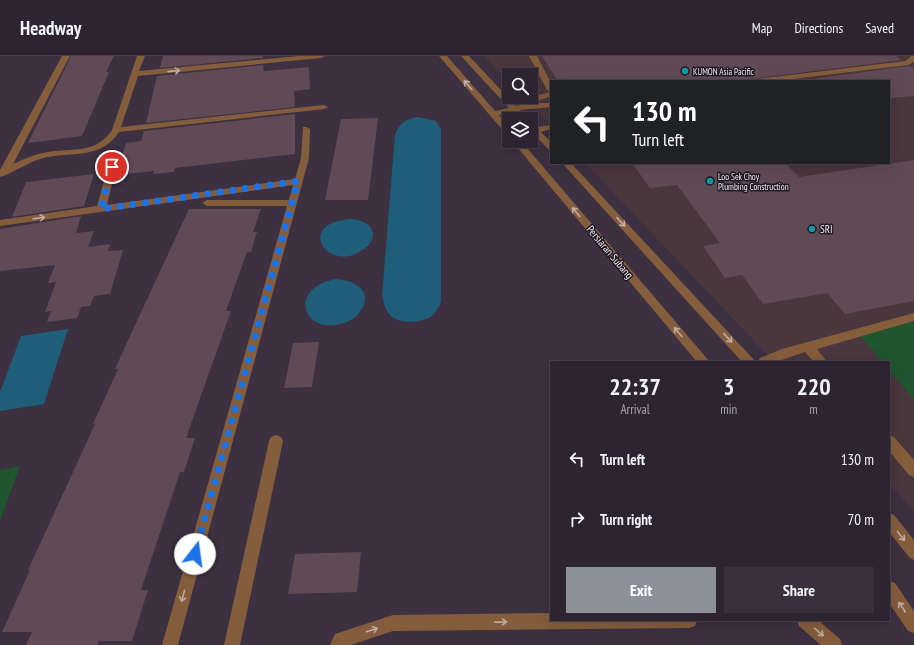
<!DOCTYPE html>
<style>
body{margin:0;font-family:"PT Sans Narrow",sans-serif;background:#39303d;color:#f1f3f6;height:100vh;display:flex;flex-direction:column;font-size:15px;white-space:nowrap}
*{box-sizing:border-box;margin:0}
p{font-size:13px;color:#a7a4ab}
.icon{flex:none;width:22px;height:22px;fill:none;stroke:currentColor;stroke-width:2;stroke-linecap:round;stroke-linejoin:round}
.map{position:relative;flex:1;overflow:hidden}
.side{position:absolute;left:550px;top:305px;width:340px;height:260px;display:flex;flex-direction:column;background:#2d2431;border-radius:0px;box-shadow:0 4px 16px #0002,0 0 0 1px #48414d}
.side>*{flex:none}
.guide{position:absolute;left:550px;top:24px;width:340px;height:84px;border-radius:0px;box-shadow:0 4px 16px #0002,0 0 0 1px #48414d;background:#202124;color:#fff;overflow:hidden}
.buttons{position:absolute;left:502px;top:12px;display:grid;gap:8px}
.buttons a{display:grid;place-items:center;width:36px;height:36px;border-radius:0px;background:#2d2431;box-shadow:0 4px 16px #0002,0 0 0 1px #48414d;font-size:20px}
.pin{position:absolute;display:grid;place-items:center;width:34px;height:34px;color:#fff;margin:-17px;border:2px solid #fff;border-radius:50%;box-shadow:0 1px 4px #0007}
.me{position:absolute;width:44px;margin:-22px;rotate:15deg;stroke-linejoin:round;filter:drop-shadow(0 0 3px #0008)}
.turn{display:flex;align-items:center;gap:14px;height:84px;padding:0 16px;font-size:18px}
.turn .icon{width:52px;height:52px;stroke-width:2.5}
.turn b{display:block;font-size:28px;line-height:34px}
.eta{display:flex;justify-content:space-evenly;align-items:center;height:68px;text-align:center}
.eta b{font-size:24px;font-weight:600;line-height:28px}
.action{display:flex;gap:8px;margin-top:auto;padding:8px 16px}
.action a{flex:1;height:46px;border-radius:0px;background:#8c9099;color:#fff;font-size:16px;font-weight:600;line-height:46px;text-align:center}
.action a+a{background:#39303d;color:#f1f3f6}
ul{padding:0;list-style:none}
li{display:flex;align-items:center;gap:12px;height:60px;padding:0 16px}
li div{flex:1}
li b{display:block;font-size:15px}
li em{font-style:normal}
header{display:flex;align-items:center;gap:24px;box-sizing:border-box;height:56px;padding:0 20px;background:#2d2431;border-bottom:1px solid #48414d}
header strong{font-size:19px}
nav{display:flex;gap:22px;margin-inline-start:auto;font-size:14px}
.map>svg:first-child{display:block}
.industrial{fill:#4a363d}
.green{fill:#1f562d}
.water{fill:#1f5e79}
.building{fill:#604a55}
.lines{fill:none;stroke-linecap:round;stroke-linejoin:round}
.minor{fill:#845d3c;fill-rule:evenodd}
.oneway{stroke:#c0aaa1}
.route{stroke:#1a73e8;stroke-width:7;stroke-dasharray:0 12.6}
.culture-dot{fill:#0f9aa8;stroke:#201a22;stroke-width:1.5}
.labels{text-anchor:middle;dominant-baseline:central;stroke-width:3;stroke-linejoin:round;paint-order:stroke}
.far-poi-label{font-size:9px;fill:#f1e9f4;stroke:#201a22;text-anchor:start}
.poi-label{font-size:11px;fill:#f1e9f4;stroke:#201a22;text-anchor:start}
.street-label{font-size:11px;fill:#f1e9f4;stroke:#201a22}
</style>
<header>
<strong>Headway</strong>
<nav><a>Map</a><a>Directions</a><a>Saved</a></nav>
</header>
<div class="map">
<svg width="914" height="589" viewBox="0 0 914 589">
<rect width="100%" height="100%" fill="#3c3041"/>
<path class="industrial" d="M484,0H914V454L889,428V306H774L585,107H889V25H551V71L523,41H531V19H509V27Z"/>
<path class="green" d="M914,266V343L889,314V306H882L858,277Z
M20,410L0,465V414Z"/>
<path class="water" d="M418,61L436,65L441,73V246C438,252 436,257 430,261C421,267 399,268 391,260C385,255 384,247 382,240L395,79C399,67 406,63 418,61Z
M352,163C360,164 372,167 373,178C373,184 369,190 364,193C328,220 293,166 352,163Z
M335,223C354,224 376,235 359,257C356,262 350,265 344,267C304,280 286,234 335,223Z
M68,273L44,348L0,355V336L21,280Z"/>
<path class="building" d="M71,0H114L106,16H109L82,80L28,87Z
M163,0H263V2L160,12Z
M542,0H896L902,4L734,25H558Z
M263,9L264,15L309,11L310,33L294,35L295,51L146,67L157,20Z
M908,10H910L914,12V40L889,42V25H798Z
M295,58V98L175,112L174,116L153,118L154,115L116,119L126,87L141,85L144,75Z
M378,62L368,144H325L341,63Z
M914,104V245L845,258L827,237L763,248L742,219L725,222L703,190L720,187L677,129L650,132L632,107H785L799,121Z
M94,118L84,150L12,161L26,126Z
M189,153H261L253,176H257L251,196H247L226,255H231L186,382H195L184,416H180L141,534H148L132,585H99L97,589H26L32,576H2L30,514H28L95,368H93L118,313H115L129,282Z
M81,160L76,177L94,175L88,191L110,188L108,195L123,194L110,238L94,240L90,250L81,251L77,262L47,266L51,255L45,256L56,226L48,227L55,209L0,215V173Z
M319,286L312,331L284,332L293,287Z
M361,496L357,536L288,538L295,498Z"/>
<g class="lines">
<path class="minor" d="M62,0H70L13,108C24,103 35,98 48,96C73,92 96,98 112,74L137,0H145L139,15L299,0H325L321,2L138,20L121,71L324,49L328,51L324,53L119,76C99,106 69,94 40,103C26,107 14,117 0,121V114Z
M439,0H447L495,55L509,52L461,0H469L516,50L523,48L531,41L550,36L547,34L529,0H537L551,27V40L537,45L534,47H551V51L520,54L528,63H520L513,56L499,59L509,71V78H506Z
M911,0H914V6L908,9L776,25H753L757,23L906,5Z
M531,68L537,71L551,69V73L541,76L551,86V94L548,93L533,77H531Z
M303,71H306L310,73L309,102L178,589H162L287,150H207L202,147L207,144H289L293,129L0,170V164L97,150L108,111L112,108L116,111L107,149L295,123L301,102Z
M512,85H521L710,306H697Z
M562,107H571L756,306H742Z
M914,257V265L817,293L827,306H814L805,296L776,306H758L760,302L782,293Z
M276,379L281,381L283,385L240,589H224L269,385L271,381Z
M889,379L894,381L914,404V421L909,419L889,395Z
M889,457L894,459L914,484V504L909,501L889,476Z
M889,525L895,527L914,555V577L908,575L889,547Z
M551,557V564H697L695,570L689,572L393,575L351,589H330L335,578L393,559Z
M797,564H818L840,583L842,589H821L799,570Z"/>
</g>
<defs><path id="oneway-shaft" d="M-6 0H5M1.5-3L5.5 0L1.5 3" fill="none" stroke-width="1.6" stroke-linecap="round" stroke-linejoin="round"/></defs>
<g class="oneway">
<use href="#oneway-shaft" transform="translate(174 15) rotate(-6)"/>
<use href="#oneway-shaft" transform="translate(468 29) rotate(-131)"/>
<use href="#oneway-shaft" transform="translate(576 156) rotate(-130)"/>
<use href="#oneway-shaft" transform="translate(39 162) rotate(-8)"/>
<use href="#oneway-shaft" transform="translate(621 166) rotate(47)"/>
<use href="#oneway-shaft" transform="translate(678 276) rotate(-130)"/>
<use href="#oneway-shaft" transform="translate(728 282) rotate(47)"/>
<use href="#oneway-shaft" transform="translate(901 480) rotate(52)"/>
<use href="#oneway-shaft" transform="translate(183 540) rotate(105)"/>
<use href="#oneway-shaft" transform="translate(902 551) rotate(-123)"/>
<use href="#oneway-shaft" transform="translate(501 566) rotate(-1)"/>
<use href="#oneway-shaft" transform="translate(372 574) rotate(-18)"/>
<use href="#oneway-shaft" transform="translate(819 576) rotate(41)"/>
</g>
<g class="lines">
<path class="route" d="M112,111L101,153L298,125L195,498"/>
</g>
<g class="culture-dot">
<circle cx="685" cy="15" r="4"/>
<circle cx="710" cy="125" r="4"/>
<circle cx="812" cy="173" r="4"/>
</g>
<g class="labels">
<g class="far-poi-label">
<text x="693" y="15">KUMON Asia Pacific</text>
<text x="718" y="120">Loo Sek Choy<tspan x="718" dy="10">Plumbing Construction</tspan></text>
</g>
<g class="poi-label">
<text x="820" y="173">SRI</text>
</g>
<g class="street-label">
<text transform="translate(610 196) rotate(50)">Persiaran Subang</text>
</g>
</g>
</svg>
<div class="buttons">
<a><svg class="icon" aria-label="search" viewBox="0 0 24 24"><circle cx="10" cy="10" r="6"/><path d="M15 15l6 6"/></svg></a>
<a><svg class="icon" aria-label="layers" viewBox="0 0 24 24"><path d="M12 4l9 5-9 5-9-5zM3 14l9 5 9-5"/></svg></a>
</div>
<div class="pin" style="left:112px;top:111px;background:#d93025"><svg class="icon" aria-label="arrive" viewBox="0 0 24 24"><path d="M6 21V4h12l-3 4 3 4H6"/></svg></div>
<svg class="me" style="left:195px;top:498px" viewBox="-20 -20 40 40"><circle r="19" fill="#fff"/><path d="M0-13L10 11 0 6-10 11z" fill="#1a73e8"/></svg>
<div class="guide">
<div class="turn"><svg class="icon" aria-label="left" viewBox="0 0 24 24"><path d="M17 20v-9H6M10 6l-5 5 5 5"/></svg><div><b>130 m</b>Turn left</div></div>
</div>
<section class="side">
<div class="eta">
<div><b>22:37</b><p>Arrival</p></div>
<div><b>3</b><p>min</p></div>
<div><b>220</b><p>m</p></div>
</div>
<ul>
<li><svg class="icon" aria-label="left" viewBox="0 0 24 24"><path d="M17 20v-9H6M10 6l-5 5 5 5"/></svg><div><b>Turn left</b></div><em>130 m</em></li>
<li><svg class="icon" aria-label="right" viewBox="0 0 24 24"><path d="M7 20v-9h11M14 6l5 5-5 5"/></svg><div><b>Turn right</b></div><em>70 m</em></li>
</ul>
<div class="action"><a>Exit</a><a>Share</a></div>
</section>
</div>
